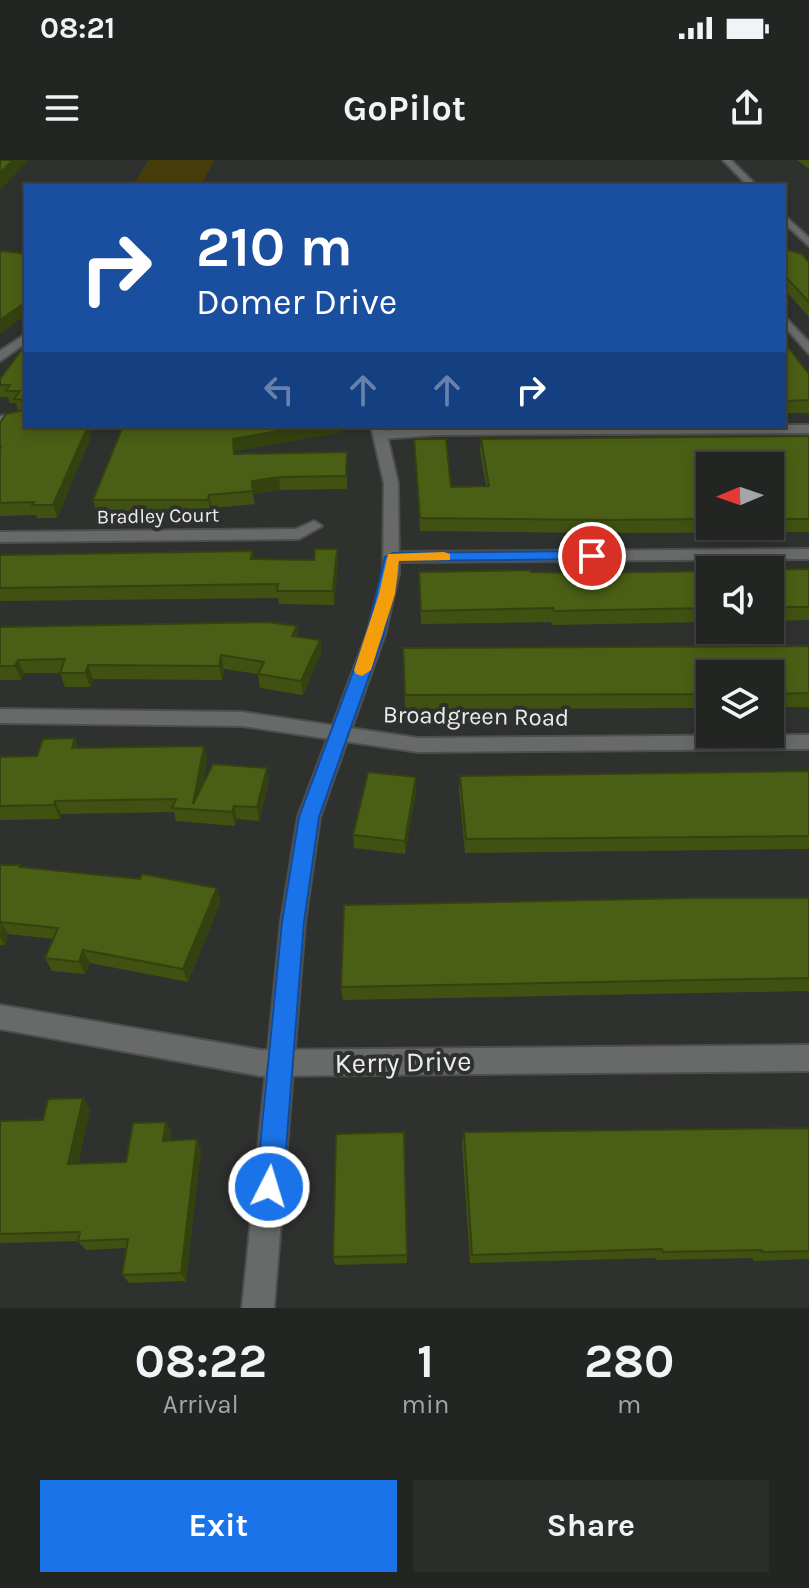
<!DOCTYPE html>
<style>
body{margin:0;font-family:Karla,sans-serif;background:#2b2d2b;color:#f1f3f6;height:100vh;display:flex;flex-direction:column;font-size:30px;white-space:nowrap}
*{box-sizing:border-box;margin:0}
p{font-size:26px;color:#a3a5a6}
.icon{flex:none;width:44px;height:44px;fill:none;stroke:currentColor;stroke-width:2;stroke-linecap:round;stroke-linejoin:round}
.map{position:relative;height:1148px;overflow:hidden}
.sheet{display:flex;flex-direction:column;background:#232523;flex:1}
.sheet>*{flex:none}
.guide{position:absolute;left:24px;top:24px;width:762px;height:244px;border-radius:0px;box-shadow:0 4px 12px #0003,0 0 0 2px #404241;background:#1a4fa0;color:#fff;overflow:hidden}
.needle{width:52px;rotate:268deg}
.tools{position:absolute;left:696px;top:292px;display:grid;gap:16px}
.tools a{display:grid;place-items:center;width:88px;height:88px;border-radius:0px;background:#232523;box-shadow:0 4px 12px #0003,0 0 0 2px #404241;font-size:40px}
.pin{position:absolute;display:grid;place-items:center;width:68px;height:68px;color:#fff;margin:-34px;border:4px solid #fff;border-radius:50%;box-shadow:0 2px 8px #0007}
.me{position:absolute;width:88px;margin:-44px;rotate:5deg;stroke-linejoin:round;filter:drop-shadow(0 0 6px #0008)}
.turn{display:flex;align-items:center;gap:28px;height:168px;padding:0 40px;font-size:36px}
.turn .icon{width:104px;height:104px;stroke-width:2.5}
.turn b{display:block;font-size:56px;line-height:68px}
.lanes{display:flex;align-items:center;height:76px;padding:0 40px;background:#0003;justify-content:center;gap:40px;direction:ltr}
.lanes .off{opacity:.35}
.eta{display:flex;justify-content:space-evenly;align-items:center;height:136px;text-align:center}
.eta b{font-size:48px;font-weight:700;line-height:56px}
.cta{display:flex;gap:16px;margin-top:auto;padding:16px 40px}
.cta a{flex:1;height:92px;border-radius:0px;background:#1a73e8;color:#fff;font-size:32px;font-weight:700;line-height:92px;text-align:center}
.cta a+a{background:#2b2d2b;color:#f1f3f6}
.status{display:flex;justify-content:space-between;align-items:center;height:56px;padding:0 40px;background:#232523;direction:ltr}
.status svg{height:22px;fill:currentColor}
header{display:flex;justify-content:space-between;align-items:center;height:104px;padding:0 40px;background:#232523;font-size:36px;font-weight:700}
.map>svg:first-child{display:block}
.green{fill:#473d0a}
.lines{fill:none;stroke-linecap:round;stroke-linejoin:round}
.minor-casing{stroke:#4d4f4d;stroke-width:4}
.tertiary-casing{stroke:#4d4f4d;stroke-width:4}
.minor{fill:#686969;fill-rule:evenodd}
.tertiary{fill:#686969;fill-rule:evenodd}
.wall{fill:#405112;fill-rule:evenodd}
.shaded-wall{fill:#34420f}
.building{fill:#4a5e15;stroke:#34420f;stroke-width:2}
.route{fill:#1a73e8;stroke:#114b97;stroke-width:2}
.slow{fill:#f59e0b}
.labels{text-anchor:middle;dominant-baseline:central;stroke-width:8;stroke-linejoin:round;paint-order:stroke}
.far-street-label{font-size:20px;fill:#ebedec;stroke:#2f312f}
.street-label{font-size:24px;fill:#ebedec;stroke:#2f312f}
.near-street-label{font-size:28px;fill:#ebedec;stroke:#2f312f}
</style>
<div class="status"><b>08:21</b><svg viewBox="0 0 49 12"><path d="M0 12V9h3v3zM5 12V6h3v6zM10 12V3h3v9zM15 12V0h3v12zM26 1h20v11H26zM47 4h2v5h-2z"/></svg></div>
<header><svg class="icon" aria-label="menu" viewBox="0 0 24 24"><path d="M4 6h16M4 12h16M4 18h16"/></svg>GoPilot<svg class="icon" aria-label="share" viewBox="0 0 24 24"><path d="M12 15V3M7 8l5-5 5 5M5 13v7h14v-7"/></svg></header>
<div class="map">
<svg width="809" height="1148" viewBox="0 0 809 1148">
<rect width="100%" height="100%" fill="#2f312f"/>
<path class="green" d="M149,0H214L201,26H132Z"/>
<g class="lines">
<defs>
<path id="minor" d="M723,0H731L757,26H748Z
M784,55L809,78V86L784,63Z
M784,156L809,182V194L784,166Z
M26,174V183L0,201V191Z
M26,254V262L0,264V256Z
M809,265V273L435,275L381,279L374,275L381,271L435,267Z
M314,361L322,366L299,379L0,382V372L296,369Z
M809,389V399L393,402L385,397L393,392Z
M0,549L242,552L418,578L809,575V589L418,592L242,566L0,563Z
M0,845L261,890L809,885V911L261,916L0,869Z"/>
<path id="tertiary" d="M371,266H385L398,323L399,413L385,474L320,657L305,762L274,1148H242L281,762L298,657L367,474L383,413L384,323Z"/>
</defs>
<use href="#minor" class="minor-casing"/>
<use href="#tertiary" class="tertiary-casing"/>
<use href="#minor" class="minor"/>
<use href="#tertiary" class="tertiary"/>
</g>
<path class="wall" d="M797,0H809V9Z
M784,89L809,102V157L784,129Z
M784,182L809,214V253H784Z
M0,219L89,267L91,277L57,358H37L36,355L0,356V263L18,251L16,243H10L8,237H0Z
M144,268L342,272L234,291L235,294L347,292V329L280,330L253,334L255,344L212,348L211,353H97L93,340Z
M809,276V372L606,373L420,371L414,279L451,327L486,326L480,291L481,279ZM710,306H770V366H710Z
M337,389L338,402L334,445L279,444L278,438L0,441V395L252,391L253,399L314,400Z
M809,409V460L770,461V410Z
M710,411V462L552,465L551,462L421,464L419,412L584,413Z
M297,466L298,477L320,480L321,493L303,535L260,528L258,514L224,509L222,520L93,519L90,527H65L60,513H24L21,520H0V467Z
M809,486V547H770V514H710V548L405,549L403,488Z
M204,586L207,599L203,624L269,621L259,661L237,659L235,666L176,661L174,652L61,654L60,659L0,660V597L37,596L79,588Z
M809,611V689L465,693L459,629L460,616Z
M416,617V631L405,694L354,688L353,675Z
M0,705L21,708L221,741L188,822L90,803L85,814L52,811L45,798L54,779L8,774L5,785H0Z
M809,738V831L343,840L341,827Z
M90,949L78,1004L126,1002L172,972L170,980L197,979L201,990L186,1121L129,1123L122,1115L127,1088L86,1090L78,1081L0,1083V961L43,960Z
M809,968V1099L754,1101L753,1098L656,1100V1098L470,1103L462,983L464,972Z
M404,972L407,1103L335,1105L333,1097Z"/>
<path class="shaded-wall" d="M13,0H26L27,2L0,30V13Z
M26,142V155L0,174V160Z
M81,266H89L91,277L57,358L53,345Z
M305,266H342V272L234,291L236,306L233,279Z
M279,317L280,330L253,334L252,321Z
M209,335L212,348L211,353L208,340Z
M337,389L338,402L334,445L333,431Z
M297,466L299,480L292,476Z
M320,480L321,493L303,535L301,521Z
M221,495L224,509L222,520L219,506Z
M18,500L24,513L21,520L15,506Z
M88,505L93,519L90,527L85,513Z
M75,578L81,592L72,588Z
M204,586L207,599L198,650L193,644Z
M267,608L269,621L259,661L257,647Z
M416,617V631L405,694V681Z
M55,641L61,654L60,659L54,645Z
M234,646L237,659L235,666L232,652Z
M217,728L221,741L188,822L183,809Z
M1,762L8,774L5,785L0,777Z
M83,790L90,803L85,814L79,802Z
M83,938L90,949L76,1014L68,1004Z
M166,962L172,972L169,991L163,981Z
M197,979L201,990L186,1121L181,1113Z"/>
<path class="building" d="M0,0H13L0,13Z
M784,89L802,94L809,102V142L784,115Z
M3,91L26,94V142L0,160V92Z
M784,182L809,214V240L784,241Z
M26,184V266H88L53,345H32L34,342L0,343V290L1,287H0V263L6,254L25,250L24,240L14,239L20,231H6L10,225H0V219Z
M123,266H142V268L156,266H305L233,279L234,294L347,292L346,316L279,317L252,321L253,331L209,335L208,340H93Z
M809,276V359H770V306H710V359L608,360L420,358L414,279H446L451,327L489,326L481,279Z
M315,389H337L333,431H277L278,424L0,428V395L252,391L251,399L314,400Z
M809,409V447H770V410H764Z
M531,410V412L584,413L710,411V448L554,451L553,448L421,451L419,412Z
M267,462L297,466L292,476L320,480L301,521L258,514L264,502L221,495L219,506L88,505L85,513H60L65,499L18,500L15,506H0V467Z
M809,486V533L770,534V514H710V534L405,535L403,488Z
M75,578L72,588L204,586L193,644L213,604L267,608L257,647L234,646L232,652L172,648L176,639L55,641L54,645L0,646V597L37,596L43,579Z
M809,611V676L466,679L460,616Z
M368,612L416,617L405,681L353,675Z
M0,705H20L19,707L140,719L142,714L217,728L183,809L83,790L79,802L45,798L58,768L1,762L0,763Z
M689,738H809V818L341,827L344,745Z
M83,938L68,1004L126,1002L133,963L166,962L163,981L197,979L181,1113L122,1115L128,1079L78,1081L80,1072L0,1074V961L43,960L48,939Z
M809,968V1091L762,1092V1090L663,1092L662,1089L472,1095L464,972Z
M404,972L407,1095L333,1097L336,974Z"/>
<path class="route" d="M592,391L599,396L597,399L399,401L384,474L319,657L304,762L283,1027L279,1037L269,1041L260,1037L256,1027L282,762L299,657L367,474L385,397L393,393Z"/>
<path class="slow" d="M444,392L450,394V400L399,401L395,434L371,510L362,516L356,514L354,510L379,434L388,394Z"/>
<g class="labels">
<g class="far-street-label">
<text transform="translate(158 356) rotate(-1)">Bradley Court</text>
</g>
<g class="street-label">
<text transform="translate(476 556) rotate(1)">Broadgreen Road</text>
</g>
<g class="near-street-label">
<text transform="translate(403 902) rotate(-1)">Kerry Drive</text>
</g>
</g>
</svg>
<div class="tools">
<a><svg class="needle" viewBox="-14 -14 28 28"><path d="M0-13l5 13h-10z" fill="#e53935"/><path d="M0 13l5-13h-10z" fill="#a3a5a6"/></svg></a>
<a><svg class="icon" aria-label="sound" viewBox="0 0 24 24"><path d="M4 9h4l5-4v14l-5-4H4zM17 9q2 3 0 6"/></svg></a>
<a><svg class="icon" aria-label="layers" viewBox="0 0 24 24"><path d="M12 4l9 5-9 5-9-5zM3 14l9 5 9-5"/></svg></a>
</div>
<div class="pin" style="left:592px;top:396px;background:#d93025"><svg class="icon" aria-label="arrive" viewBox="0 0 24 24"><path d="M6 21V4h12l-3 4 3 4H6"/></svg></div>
<svg class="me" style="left:269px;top:1027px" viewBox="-20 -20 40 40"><circle r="17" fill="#1a73e8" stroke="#fff" stroke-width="3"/><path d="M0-11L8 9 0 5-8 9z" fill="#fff"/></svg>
<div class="guide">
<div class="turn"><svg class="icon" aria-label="right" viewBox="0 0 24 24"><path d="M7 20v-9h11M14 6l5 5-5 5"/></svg><div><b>210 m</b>Domer Drive</div></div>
<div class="lanes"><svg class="icon off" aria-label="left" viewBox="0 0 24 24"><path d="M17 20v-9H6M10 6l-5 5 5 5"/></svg><svg class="icon off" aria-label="ahead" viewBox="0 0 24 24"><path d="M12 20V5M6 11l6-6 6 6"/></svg><svg class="icon off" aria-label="ahead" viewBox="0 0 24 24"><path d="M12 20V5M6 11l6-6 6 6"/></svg><svg class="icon" aria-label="right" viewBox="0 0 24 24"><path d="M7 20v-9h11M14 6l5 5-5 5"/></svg></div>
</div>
</div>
<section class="sheet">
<div class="eta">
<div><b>08:22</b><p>Arrival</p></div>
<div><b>1</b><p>min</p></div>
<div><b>280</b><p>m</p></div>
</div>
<div class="cta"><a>Exit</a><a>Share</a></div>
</section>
